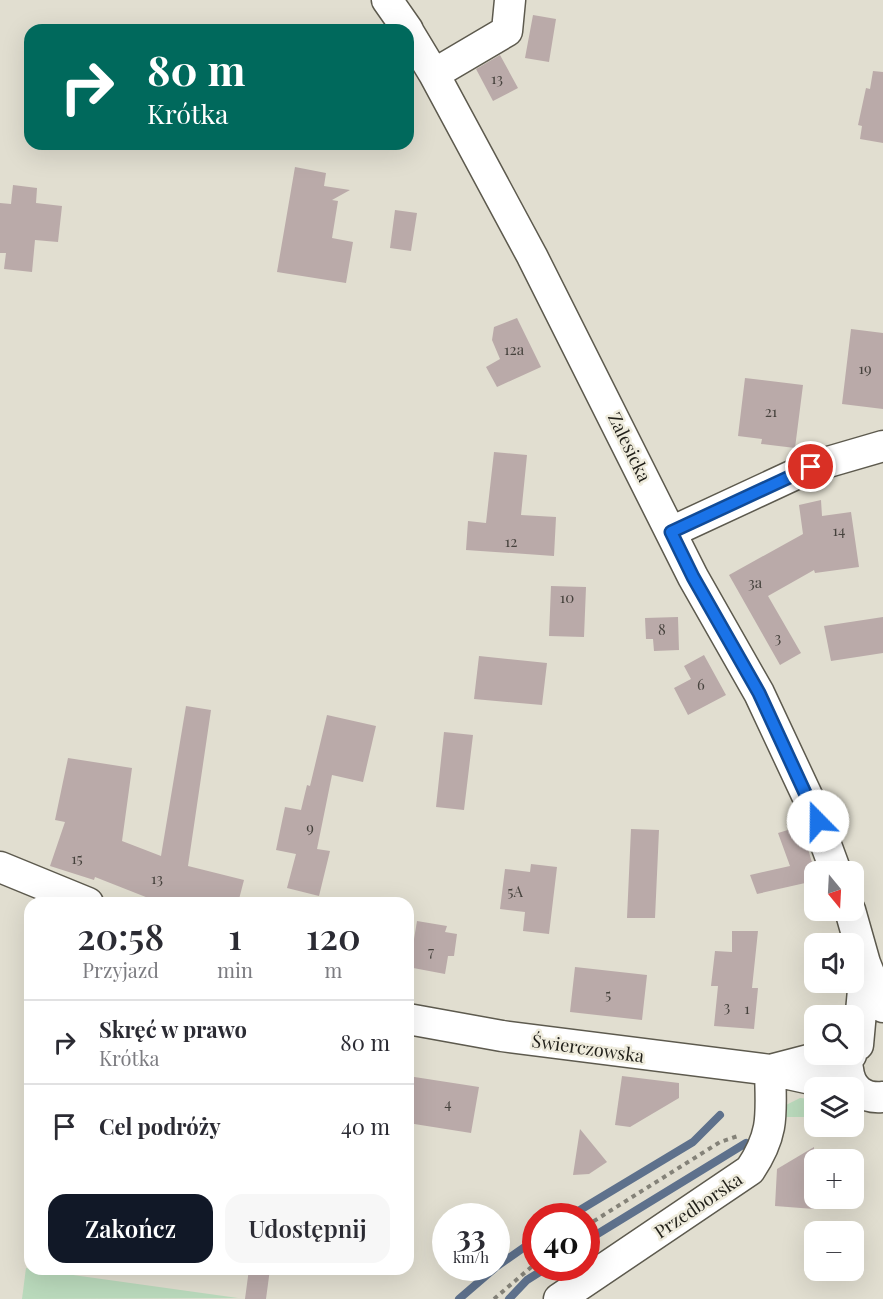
<!DOCTYPE html>
<html lang="pl">
<meta charset="utf-8">
<style>
body{margin:0;font-family:"Playfair Display",serif;background:#f7f7f7;color:#2b2b33;height:100vh;display:flex;flex-direction:column;font-size:22px;white-space:nowrap}
*{box-sizing:border-box;margin:0}
p{font-size:20px;color:#7c7c81}
.icon{flex:none;width:33px;height:33px;fill:none;stroke:currentColor;stroke-width:2;stroke-linecap:round;stroke-linejoin:round}
.map{position:relative;flex:1;overflow:hidden}
.sheet{position:absolute;left:24px;top:897px;width:390px;height:378px;display:flex;flex-direction:column;background:#fff;border-radius:18px;box-shadow:0 6px 24px #0002}
.sheet>*{flex:none}
.banner{position:absolute;left:24px;top:24px;width:390px;height:126px;border-radius:18px;box-shadow:0 6px 24px #0002;background:#00695c;color:#fff;overflow:hidden}
.needle{width:39px;rotate:162deg}
.controls{position:absolute;left:804px;top:861px;display:grid;gap:12px}
.controls a{display:grid;place-items:center;width:60px;height:60px;border-radius:12px;background:#fff;box-shadow:0 6px 24px #0002;font-size:30px}
.speed{position:absolute;left:432px;top:1203px;display:flex;gap:12px;font-size:30px;font-weight:700;text-align:center}
.speed>*{display:grid;place-content:center;width:78px;height:78px;border-radius:50%;background:#fff;box-shadow:0 6px 24px #0002;line-height:1}
.speed small{font-size:15px;font-weight:400}
.speed .limit{border:9px solid #d22;background:#fff;color:#111}
.pin{position:absolute;display:grid;place-items:center;width:51px;height:51px;color:#fff;margin:-26px;border:3px solid #fff;border-radius:50%;box-shadow:0 2px 6px #0007}
.me{position:absolute;width:66px;margin:-33px;rotate:338deg;stroke-linejoin:round;filter:drop-shadow(0 0 4px #0008)}
.turn{display:flex;align-items:center;gap:21px;height:126px;padding:0 24px;font-size:27px}
.turn .icon{width:78px;height:78px;stroke-width:2.5}
.turn b{display:block;font-size:42px;line-height:51px}
.eta{display:flex;justify-content:space-evenly;align-items:center;height:102px;text-align:center}
.eta b{font-size:36px;font-weight:600;line-height:42px}
.action{display:flex;gap:12px;margin-top:auto;padding:12px 24px}
.action a{flex:1;height:69px;border-radius:18px;background:#111827;color:#fff;font-size:24px;font-weight:600;line-height:69px;text-align:center}
.action a+a{background:#f7f7f7;color:#2b2b33}
ul{padding:0;list-style:none}
li{display:flex;align-items:center;gap:18px;height:84px;padding:0 24px;border-top:2px solid #e1e1e2}
li div{flex:1}
li b{display:block;font-size:22px}
li em{font-style:normal}
.map>svg:first-child{display:block}
.green{fill:#badabc}
.lines{fill:none;stroke-linecap:round;stroke-linejoin:round}
.stream{stroke:#5e718c;stroke-width:8}
.building{fill:#baaaa9}
.minor-casing{stroke:#5d5a4e;stroke-width:33}
.path{stroke:#848278;stroke-width:4;stroke-dasharray:4.5 4.5;stroke-linecap:butt}
.minor{stroke:#fff;stroke-width:30}
.route-casing{stroke:#114b97;stroke-width:15}
.route{stroke:#1a73e8;stroke-width:10}
.labels{text-anchor:middle;dominant-baseline:central;stroke-width:5;stroke-linejoin:round;paint-order:stroke}
.number-label{font-size:15px;fill:#46423d}
.street-label{font-size:18px;fill:#201f19;stroke:#efecdd}
</style>
<div class="map">
<svg width="883" height="1299" viewBox="0 0 883 1299">
<rect width="100%" height="100%" fill="#e1ded0"/>
<path class="green" d="M800,1098L810,1099L814,1107V1117H785L786,1105Z
M26,1268L30,1269L238,1298L22,1299Z"/>
<g class="lines">
<path class="stream" d="M570,1216L693,1142L720,1115
M586,1241L746,1143
M496,1267L536,1239
M459,1299L495,1268
M509,1299L527,1280L546,1268"/>
</g>
<path class="building" d="M533,15L556,19L549,62L525,58Z
M500,55L518,88L493,101L476,69Z
M873,71L883,72V143L860,139L862,126L858,125L866,88L870,89Z
M295,167L326,173L324,186L350,190L332,200L338,201L332,238L353,242L346,283L277,272Z
M13,185L37,188L36,203L62,206L58,242L35,240L32,272L4,269L6,253H0V203L11,204Z
M395,210L417,213L411,251L390,248Z
M517,318L541,367L497,387L486,367L500,359L492,340L494,327Z
M851,329L883,333V409L842,404Z
M745,378L803,385L795,448L761,444L762,439L738,436Z
M494,452L527,455L521,515L556,517L554,556L466,550L468,521L486,523Z
M821,500L822,516L851,512L859,567L815,573L814,570L768,596L801,653L780,665L729,575L803,534L799,505Z
M551,586L586,587L584,637L549,636Z
M678,617L679,650L654,651L653,639H646L645,618Z
M883,617V653L831,661L824,626Z
M704,655L726,695L688,715L674,688L691,679L684,666Z
M479,656L547,663L542,705L474,699Z
M186,706L211,710L188,866L244,880L238,903H161L95,877L94,880L50,866L65,822L55,820L68,758L132,768L122,841L161,856Z
M327,715L376,726L363,782L332,775L317,849L330,851L319,896L287,888L296,854L276,850L285,807L301,810L307,785L310,786Z
M444,732L473,735L464,810L436,807Z
M801,826L814,869V881L757,894L750,875L790,866L778,833Z
M631,829L659,830L655,918H627Z
M531,864L557,867L549,934L523,931L525,912L500,909L505,869L530,872Z
M417,921L447,926L445,932L457,934L454,956H448L445,974L408,967V944L413,945Z
M732,931H758L752,988H758L754,1029L714,1026L718,986H711L715,951L732,952Z
M575,967L647,975L642,1020L570,1012Z
M408,1076L479,1087L471,1133L408,1123Z
M622,1076L679,1083V1098L630,1127L615,1125Z
M580,1129L607,1162L589,1174L573,1175Z
M814,1147V1209L775,1206L777,1169Z
M249,1269H270L266,1299H245Z"/>
<g class="lines">
<defs>
<path id="minor" d="M387,0L408,30
M408,31L434,74L532,256L693,577L759,693L811,804L836,872
M434,74L507,31L510,0
M671,532L811,467L883,446
M0,867L88,903
M850,910L865,963L883,1007
M408,1019L502,1036L770,1070L852,1088
M858,1045L865,968
M774,1069L820,1057L851,1055
M848,1069C850,1089 864,1099 883,1097
M559,1299L750,1170C775,1133 771,1113 770,1070"/>
</defs>
<use href="#minor" class="minor-casing"/>
<path class="path" d="M586,1226L720,1142L738,1136
M494,1299L536,1263"/>
<use href="#minor" class="minor"/>
</g>
<g class="lines">
<defs>
<path id="route" d="M811,467L671,532L693,577L759,693L818,821"/>
</defs>
<use href="#route" class="route-casing"/>
<use href="#route" class="route"/>
</g>
<g class="labels">
<g class="number-label">
<text x="497" y="78">13</text>
<text x="514" y="349">12a</text>
<text x="865" y="368">19</text>
<text x="771" y="411">21</text>
<text x="839" y="530">14</text>
<text x="511" y="541">12</text>
<text x="755" y="582">3a</text>
<text x="567" y="597">10</text>
<text x="662" y="629">8</text>
<text x="778" y="637">3</text>
<text x="701" y="684">6</text>
<text x="310" y="827">9</text>
<text x="77" y="858">15</text>
<text x="157" y="878">13</text>
<text x="515" y="891">5A</text>
<text x="431" y="951">7</text>
<text x="608" y="994">5</text>
<text x="727" y="1006">3</text>
<text x="747" y="1008">1</text>
<text x="448" y="1103">4</text>
</g>
<g class="street-label">
<text transform="translate(630 447) rotate(64)">Zalesicka</text>
<text transform="translate(588 1048) rotate(8)">Świerczowska</text>
<text transform="translate(698 1205) rotate(-34)">Przedborska</text>
</g>
</g>
</svg>
<div class="controls">
<a><svg class="needle" viewBox="-14 -14 28 28"><path d="M0-13l5 13h-10z" fill="#e53935"/><path d="M0 13l5-13h-10z" fill="#7c7c81"/></svg></a>
<a><svg class="icon" aria-label="sound" viewBox="0 0 24 24"><path d="M4 9h4l5-4v14l-5-4H4zM17 9q2 3 0 6"/></svg></a>
<a><svg class="icon" aria-label="search" viewBox="0 0 24 24"><circle cx="10" cy="10" r="6"/><path d="M15 15l6 6"/></svg></a>
<a><svg class="icon" aria-label="layers" viewBox="0 0 24 24"><path d="M12 4l9 5-9 5-9-5zM3 14l9 5 9-5"/></svg></a>
<a>+</a>
<a>−</a>
</div>
<div class="speed"><div>33<small>km/h</small></div><div class="limit">40</div></div>
<div class="pin" style="left:811px;top:467px;background:#d93025"><svg class="icon" aria-label="arrive" viewBox="0 0 24 24"><path d="M6 21V4h12l-3 4 3 4H6"/></svg></div>
<svg class="me" style="left:818px;top:821px" viewBox="-20 -20 40 40"><circle r="19" fill="#fff"/><path d="M0-13L10 11 0 6-10 11z" fill="#1a73e8"/></svg>
<div class="banner">
<div class="turn"><svg class="icon" aria-label="right" viewBox="0 0 24 24"><path d="M7 20v-9h11M14 6l5 5-5 5"/></svg><div><b>80 m</b>Krótka</div></div>
</div>
<section class="sheet">
<div class="eta">
<div><b>20:58</b><p>Przyjazd</p></div>
<div><b>1</b><p>min</p></div>
<div><b>120</b><p>m</p></div>
</div>
<ul>
<li><svg class="icon" aria-label="right" viewBox="0 0 24 24"><path d="M7 20v-9h11M14 6l5 5-5 5"/></svg><div><b>Skręć w prawo</b><p>Krótka</p></div><em>80 m</em></li>
<li><svg class="icon" aria-label="arrive" viewBox="0 0 24 24"><path d="M6 21V4h12l-3 4 3 4H6"/></svg><div><b>Cel podróży</b></div><em>40 m</em></li>
</ul>
<div class="action"><a>Zakończ</a><a>Udostępnij</a></div>
</section>
</div>
